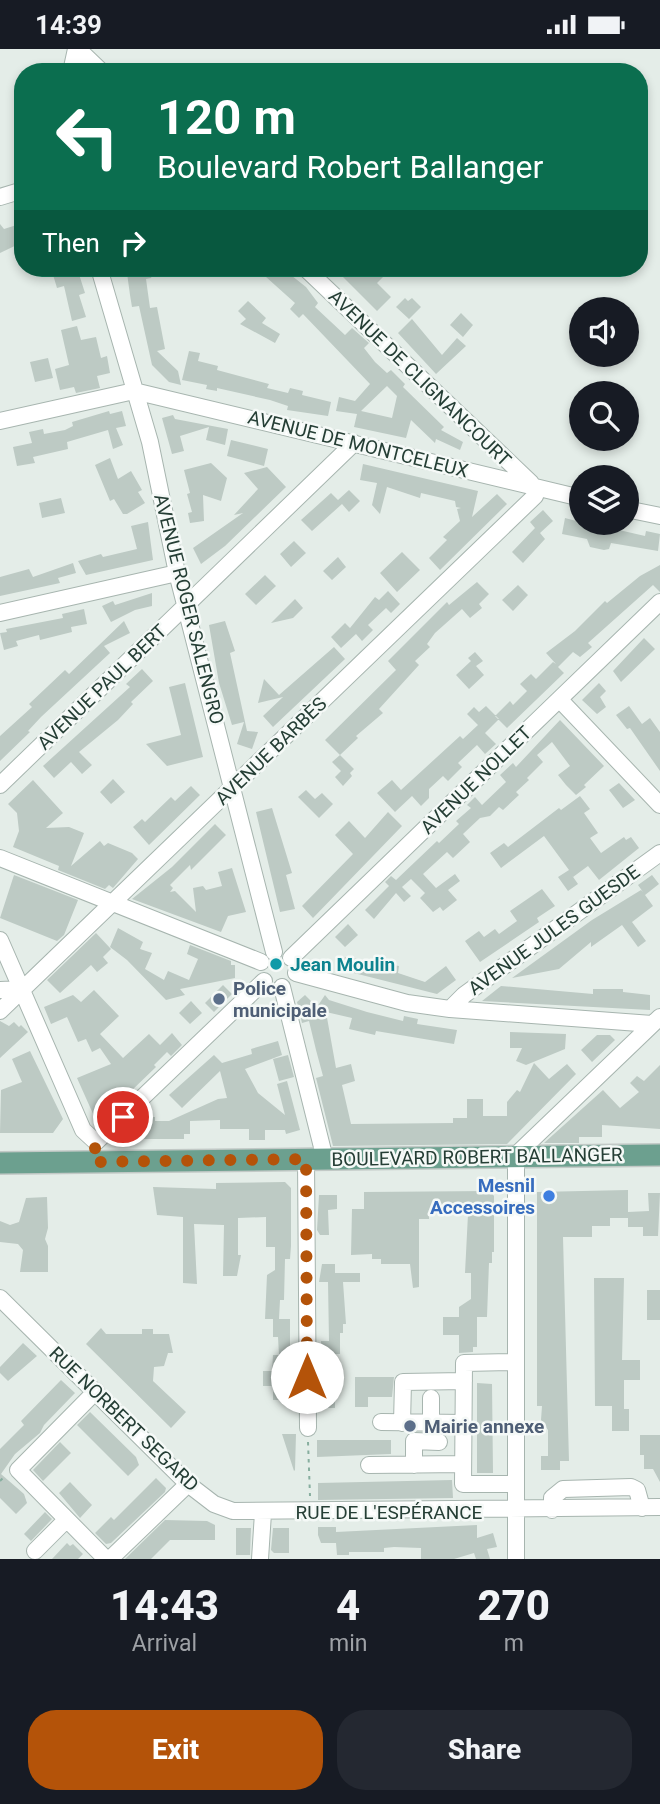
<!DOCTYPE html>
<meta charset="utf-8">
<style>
body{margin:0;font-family:Roboto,sans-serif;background:#242831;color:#f1f3f6;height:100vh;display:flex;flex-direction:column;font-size:26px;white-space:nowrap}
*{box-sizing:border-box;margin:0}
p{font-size:23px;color:#9ea1a6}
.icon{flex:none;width:38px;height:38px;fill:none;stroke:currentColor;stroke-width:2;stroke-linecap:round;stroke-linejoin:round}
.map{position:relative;height:1510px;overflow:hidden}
.panel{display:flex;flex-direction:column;background:#171b24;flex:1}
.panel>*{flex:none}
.guide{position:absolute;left:14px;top:14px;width:634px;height:214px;border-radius:28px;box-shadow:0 4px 10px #0003;background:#0b6e4f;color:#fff;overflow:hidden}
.controls{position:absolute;left:569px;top:248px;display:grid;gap:14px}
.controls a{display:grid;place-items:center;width:70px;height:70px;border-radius:50%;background:#171b24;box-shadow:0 4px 10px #0003;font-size:35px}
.pin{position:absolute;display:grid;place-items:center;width:60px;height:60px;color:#fff;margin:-30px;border:4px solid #fff;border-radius:50%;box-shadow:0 2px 7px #0007}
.me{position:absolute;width:77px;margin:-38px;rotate:0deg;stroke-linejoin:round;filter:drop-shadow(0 0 5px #0008)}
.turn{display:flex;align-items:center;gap:24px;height:147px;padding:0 28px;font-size:32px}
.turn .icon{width:91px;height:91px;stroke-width:2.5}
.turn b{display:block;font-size:49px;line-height:60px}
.then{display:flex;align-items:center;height:66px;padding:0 28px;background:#0003;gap:14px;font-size:26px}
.eta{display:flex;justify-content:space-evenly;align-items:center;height:119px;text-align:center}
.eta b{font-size:42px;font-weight:800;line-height:49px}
.cta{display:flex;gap:14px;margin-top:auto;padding:14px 28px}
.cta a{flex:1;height:80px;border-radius:28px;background:#b45309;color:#fff;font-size:28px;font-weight:800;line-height:80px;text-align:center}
.cta a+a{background:#242831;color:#f1f3f6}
.status{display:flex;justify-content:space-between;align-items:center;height:49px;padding:0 35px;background:#171b24;direction:ltr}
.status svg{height:19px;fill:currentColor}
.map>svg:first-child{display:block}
.building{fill:#bdcac4;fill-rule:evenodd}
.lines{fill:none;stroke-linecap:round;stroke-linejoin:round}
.minor-casing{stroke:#a7b5af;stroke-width:18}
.major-casing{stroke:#c2c9c6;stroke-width:24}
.path{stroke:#87ae9f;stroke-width:2;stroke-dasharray:3.5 5;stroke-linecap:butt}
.minor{stroke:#fff;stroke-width:16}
.major{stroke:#6ca08f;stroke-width:21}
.route{stroke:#b45309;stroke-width:12;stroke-dasharray:0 21.6}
.culture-dot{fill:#0f9aa8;stroke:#f5f9f7;stroke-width:2.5}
.service-dot{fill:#5c6f8a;stroke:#f5f9f7;stroke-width:2.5}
.shop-dot{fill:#3f7fe0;stroke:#f5f9f7;stroke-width:2.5}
.labels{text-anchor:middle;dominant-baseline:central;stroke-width:5;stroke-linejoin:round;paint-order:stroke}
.street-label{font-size:19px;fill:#253e35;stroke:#f5f9f7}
.culture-label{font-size:19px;font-weight:bold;fill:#0d838f;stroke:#f5f9f7;text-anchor:start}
.service-label{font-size:19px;font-weight:bold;fill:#4e5e75;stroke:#f5f9f7;text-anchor:start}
.shop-label{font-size:19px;font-weight:bold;fill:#366cbe;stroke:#f5f9f7;text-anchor:end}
</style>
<div class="status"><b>14:39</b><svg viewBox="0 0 49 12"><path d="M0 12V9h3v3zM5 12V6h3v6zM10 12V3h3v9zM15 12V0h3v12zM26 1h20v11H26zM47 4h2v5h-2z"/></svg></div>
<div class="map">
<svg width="660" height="1510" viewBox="0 0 660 1510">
<rect width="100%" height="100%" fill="#e4ede8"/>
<path class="building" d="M23,174V193L0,204V175L4,180Z
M51,219H77L85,244L79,246L86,268L72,272L64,237L57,239Z
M135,219H155L151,229L146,230L150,259L157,258L165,300L157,302L178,322L181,336L169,333L152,316L139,257L132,258L130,246L127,224L136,222Z
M256,219H282L306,238L318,254L315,258L345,286L352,279L369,294L364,299L375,313L387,324L391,321L405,335L403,338L444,378L441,381L463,393L460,401L436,390L435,394L411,371L406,389L354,378L357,365L336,362L339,348L355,352L370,335L303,265L299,269L290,260L295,254ZM387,337L397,347L392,369L361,362Z
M334,219H375L383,228L377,234L391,248L377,262Z
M405,249L408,252L412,249L421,258L409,270L396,258Z
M248,252L266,269L262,274L280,285L275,294L240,275L246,270L238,262Z
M461,264L473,276L463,288L450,276Z
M412,270L442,306L457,289L466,297L436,325L398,284Z
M77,277L81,291L96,288L101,309L107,307L110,324L97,327L100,339L76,344L74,338L60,341L55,320L69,316L61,281Z
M189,302L200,304L198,312L218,317L217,321L269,335L267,339L288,344L290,339L303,342L302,346L331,353L328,367L287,361L288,357L270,351L217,339V342L206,340L207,336L182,331Z
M48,309L53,329L35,333L30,313Z
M109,362L110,365L122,362L126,377L116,379L123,396L113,400L108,381L67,393L68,400L33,408L35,414L17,417L13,398L32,394L29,383L43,380L44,385L65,381L73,377L72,373Z
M173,366L175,370L228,380L225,396L206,391L209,378L180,387L184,402L172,405L162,369Z
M231,391L268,400L264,417L227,407Z
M110,409L118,430L131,422L142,441L138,443L145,454L127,465H123L114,450L110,452L95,416Z
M211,414L227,429L221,452L203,446L204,472L190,474L188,464L192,463L187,445L190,444L184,421Z
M363,415L478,442L472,468L497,445L507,455L440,521L429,509L447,491L443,488L460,472L457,460L461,459L456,458L455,452L421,444L420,449L387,438L380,465L372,456L377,434L360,431Z
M267,418L286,438L225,497L201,515L193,499L243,464L234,466L258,440L244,424Z
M349,441L360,452L349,463L342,455L312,482L301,471L331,444L338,451Z
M61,449L65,464L42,469L39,454Z
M543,461L553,472L540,484L545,490L523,514L512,503L535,479L530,473Z
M565,469L618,483L619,481L645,487L646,482L660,485L658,502L611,494L609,500L604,501L590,498L587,490L562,485Z
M148,473L153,511L86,526L78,512L101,505L103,508L137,500L131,477Z
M294,492L306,504L291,518L280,505Z
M402,503L420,521L397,543L380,524Z
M338,508L346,518L332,531L323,522Z
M73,514L76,524L58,529L60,534L0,547V528L29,520L33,528Z
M660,516V543L653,536L588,594L592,598L580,608L573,603L558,618L564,624L507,679L495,667L510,652L513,656L527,642L520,635L531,625L536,630L553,613L556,615L546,604L575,582L605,552L607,554L640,527Z
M265,526L276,537L256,556L245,545Z
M477,533L489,545L479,555L482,559L470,569L462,560L435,584L427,595L430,598L415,612L419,616L379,660L383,664L356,687L358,689L340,706L325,691L396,621L388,612L447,553L449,556Z
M518,536L528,546L513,562L502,551Z
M388,542L400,555L391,564L386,559L368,576L373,581L362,592L356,585L341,599L331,588L345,574L350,579L375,548L379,551Z
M152,544V557L135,561L111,573L102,557L113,552L115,556Z
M295,550L303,559L293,569L271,574Z
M84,560L87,575L71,578L72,583L40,591L39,586L16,592L18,597L4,601L0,584L7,583L6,580L63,569L62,565Z
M124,572L130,584L104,597L110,604L41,668L28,682L30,683L0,712V687L32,658L29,655L65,621L69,625Z
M225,572L235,602L230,604L247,682L258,683L252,700L237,695L244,673L232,676L219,634L209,576Z
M644,589L655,600L621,633L613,622Z
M334,598L345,610L273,678L263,667L283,648L258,654L264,630L279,646Z
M475,603L483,612L476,617L484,626L469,640L456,626L471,612L468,609Z
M142,620L153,632L131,653L133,655L118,671L79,703L92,716L82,725L71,713L54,729L43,717L130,638L126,635Z
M185,634L203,708L167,717L146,695L181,686L169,638Z
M599,634L606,642L600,648L606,658L597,665L582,651Z
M486,657L499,670L485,684L496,695L485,705L477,696L458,714L462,718L448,732L443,727L429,740V749L421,757L412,747L395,763L377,744L392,731L401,741L460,687L463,690L478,676L467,665L474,658L479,663Z
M629,657L642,675L650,669L660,683V722L630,679L627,680L616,666Z
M560,671L604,717L584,736L586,738L576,746L566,736L558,726L570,717L552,693L537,706L543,713L527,729L529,731L516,743L519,746L503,761L499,758L490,767L480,769L463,785L470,793L453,809L447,803L423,825L436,839L455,825L460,832L448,841L457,851L443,862L440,858L433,863L420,849L425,844L411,830L402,838L411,847L404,853L396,844L374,870L365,861L389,837L385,833L391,827L396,831L437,792L439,794L459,775L456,772L471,759L467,756L475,748L482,756L506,733L500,726L513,714L516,718Z
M340,706L354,720L350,724L352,727L343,737L335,728L341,722L332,713Z
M113,730L125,743L111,755L100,743Z
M33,731L63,764L46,779L69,778L84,784L71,817L100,792L104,797L108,794L132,804L138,810L113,839L109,836L105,840L58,821L59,817L13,798L19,782L17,764L8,755Z
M619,734L635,751L623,759L609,741Z
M191,737L200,746L149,796L133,778L142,770L145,773L171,748L175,752Z
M306,741L315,750L322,744L333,755L319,769L298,748Z
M580,747L590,760L584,764L598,784L590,789L601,804L624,788L626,791L631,788L639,799L599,831L588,817L573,828L571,825L578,835L568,842L558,828L569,821L544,787L501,819L490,804L504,794L508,798L559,759L561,761Z
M272,759L292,824L286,826L295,860L280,863L256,763Z
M388,763L402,777L313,869L302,857L353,805L335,786L349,772L365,789Z
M215,775L226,786L191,821L190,816L170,836L173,839L170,843L175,842L196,863L193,839L203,837L206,841L222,837L218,823L232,819L246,863L228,867L221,883L132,850L172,818Z
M14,826L78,851L64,886L57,892L0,869Z
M652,826L659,835L645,846L653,857L632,873L646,892L638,898L622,876L591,898V893L559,920L512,929L592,871L641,841L643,843L638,836Z
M542,840L555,857L537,869L539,873L480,913L465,892L479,882L484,888L495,880L499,885L517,872L510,862Z
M348,875L358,886L345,898L335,888Z
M118,879L143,893L140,900L152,904L145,920L164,931L168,922L189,931L198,910L187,905L190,896L231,912V916H235V929L180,940L185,946L166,951L127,911L110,898Z
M96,884L111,900L103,908L108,914L97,923L91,916L60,944L47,931Z
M345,908L399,917L398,924L425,933L446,917L456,931L437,945L342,921Z
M223,936L232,945L214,963L205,954Z
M501,937L593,945V940H623V943L650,946V961L482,952Z
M94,941L119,967L100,985L123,1009L149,985L160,996L172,984L182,996L171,1007L167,1003L154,1016L156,1018L103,1069L94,1067L77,1029L111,1015L100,999L92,1003L86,990L78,993L67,968L51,975L44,958L73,946L81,953Z
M305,946L317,958L325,946L329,951L367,963L403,972L404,967L418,970L417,975L457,981L454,995L376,982L375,986L349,980L352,969L326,963L336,1019L351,1015L355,1032L342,1036L351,1075L453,1074V1069H467V1050H483V1067H507V1053L517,1041L520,1043L534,1014L549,1030L567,1015L576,1025L507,1095L333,1097L316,1029L323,1027L316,1001L309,972L302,974L297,953Z
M191,952L202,964L190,975L179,964Z
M0,972L9,977L14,973L19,978L21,976L28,983L0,1009Z
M510,983L566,985L565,1000L526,1016L516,1012L522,999H510Z
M597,986H610L615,991L592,1013L581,1001Z
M278,992L282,1006L245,1020L258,1044L285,1066L277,1035L287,1032L300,1081L286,1085L285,1081H265V1091H249V1080H220V1071L190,1072V1085H184V1090H134V1080H140V1074L145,1068H155V1072H169L218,1050L227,1049L220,1022L182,1059L169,1046L214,1006L222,1014L252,1005L251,1000Z
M30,1002L63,1070L53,1084H0L1,1041L22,1033L12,1010Z
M288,1006L294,1028L279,1032L273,1010Z
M660,1016V1080L602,1076V1088H579V1094H544L603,1041L620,1059L639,1043L630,1034L637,1027L644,1032Z
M285,1133L291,1139V1197L290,1210H285L284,1251H280L279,1270H276H290V1306H279L278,1288H273V1270H265L267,1226L275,1221V1198H266V1168L238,1169V1206H241L237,1227H223L224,1176L194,1175L197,1235L183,1234V1168L157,1166L153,1138L216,1140V1134Z
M628,1141V1163L649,1162L648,1144H660L658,1187H643V1178H628V1169H610V1177H592V1188H563L569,1412H560V1421H541V1407H548V1381L541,1371L542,1357H537V1143Z
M490,1142L494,1147V1203H492V1214H489L487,1268H477V1298H473V1303L459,1304V1286H443V1268H459V1258L471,1250V1224H465L468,1165H429V1170H419V1238L413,1239L410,1215H381V1210H372V1205L351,1206L352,1160H364V1143Z
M319,1146H337V1160L328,1161L329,1186H320L317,1181Z
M47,1148L48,1179L45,1190L48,1197V1223H20L23,1201L18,1195L0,1193V1172L10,1176L19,1173L26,1149Z
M322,1215H335V1224H360V1233H343L346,1275H343V1284H340V1305H335V1359H321V1292H329L328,1233H319Z
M594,1229H624L622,1311H640V1331H624V1360H629V1382H612V1357H595Z
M647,1241H660V1271H647Z
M101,1279L106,1285H142V1280H153V1285H169L173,1304H168L164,1317L154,1318L153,1332L186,1363L171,1379L86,1295Z
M23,1294L37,1307L8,1332L0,1324V1318Z
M273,1306H287L285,1351H273V1337H263V1322H272Z
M355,1328H394L392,1348H368V1358H355Z
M61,1331L75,1344L44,1376L40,1384L15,1405L1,1425L24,1445L27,1454L16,1465L0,1449V1400L24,1376L21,1372Z
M477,1334L492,1335L493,1424H477Z
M90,1363L136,1408L139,1416L128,1427L77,1376Z
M282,1385H296L295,1421L294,1422Z
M640,1386H660V1433L653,1420H644V1406H640Z
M317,1391H391V1405L317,1408Z
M60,1393L71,1404L43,1432L33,1421Z
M156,1429L166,1439L165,1443L111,1494L106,1495L95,1484L111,1468L114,1471Z
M452,1431L453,1449L318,1451V1434Z
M70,1433L92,1456L80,1469L59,1444Z
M45,1463L52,1470L31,1492L24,1485Z
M165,1471L207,1472L215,1476V1491H170L151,1510H125Z
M477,1476V1489L493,1484L497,1498L487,1500L490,1510H476L474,1504L454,1510H421V1499L394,1498L384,1499V1503H349V1506H337L336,1494H321L318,1486V1478H336V1483Z
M236,1479H251L250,1506H236Z
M273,1479H289V1504H274L271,1501Z
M67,1494L70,1497L73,1495L83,1505L78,1510H52Z"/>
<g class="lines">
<defs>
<path id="minor" d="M78,0L102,23
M71,23L76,0
M0,148L23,141
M99,219L150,393L177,524L274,903
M305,219L531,434
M0,372L134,342L581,449
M626,460L660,467
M0,564L177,524
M560,651L660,756
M0,736L354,394
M0,809L261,913
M0,891L83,1081L96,1093
M291,909L660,553
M296,924L407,954L450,960L652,975
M282,938L325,1110
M0,941L22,940
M450,960L464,946L660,804
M0,962L535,447L538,439
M96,1093L264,932
M306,1110L308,1379
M0,1249L188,1435L214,1455L233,1462L660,1458
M516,1313L464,1314L463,1435H516
M96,1342L18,1421L106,1510
M381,1373L464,1374
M402,1374L403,1333L464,1332
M431,1374V1349
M369,1416L463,1415
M414,1416V1392L439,1393
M552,1461V1449L563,1440L631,1438L637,1441L642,1459
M35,1502L66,1471
M110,1510L188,1435
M260,1510L263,1464
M516,1510V1106L660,968"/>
<path id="major" d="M0,1114L660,1106"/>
</defs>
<use href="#minor" class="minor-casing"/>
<use href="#major" class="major-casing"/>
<path class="path" d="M308,1393L310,1447
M0,1432L4,1428"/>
<use href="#minor" class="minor"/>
<use href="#major" class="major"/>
</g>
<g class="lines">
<path class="route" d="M123,1068L96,1093L93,1113L306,1110L307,1328"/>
</g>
<circle class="culture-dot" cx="276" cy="915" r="7"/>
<g class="service-dot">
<circle cx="219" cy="950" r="7"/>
<circle cx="410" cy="1377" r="7"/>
</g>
<circle class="shop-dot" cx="549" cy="1147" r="7"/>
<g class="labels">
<g class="street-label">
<text transform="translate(420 329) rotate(44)">AVENUE DE CLIGNANCOURT</text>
<text transform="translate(358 395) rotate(14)">AVENUE DE MONTCELEUX</text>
<text transform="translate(189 560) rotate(76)">AVENUE ROGER SALENGRO</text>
<text transform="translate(102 638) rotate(-44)">AVENUE PAUL BERT</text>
<text transform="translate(271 702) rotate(-44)">AVENUE BARBÈS</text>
<text transform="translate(476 731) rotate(-44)">AVENUE NOLLET</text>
<text transform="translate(554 881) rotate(-36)">AVENUE JULES GUESDE</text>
<text transform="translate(477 1108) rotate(-1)">BOULEVARD ROBERT BALLANGER</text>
<text transform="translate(124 1370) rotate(44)">RUE NORBERT SEGARD</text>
<text x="389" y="1463">RUE DE L'ESPÉRANCE</text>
</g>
<g class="culture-label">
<text x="290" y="915">Jean Moulin</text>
</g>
<g class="service-label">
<text x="233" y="939">Police<tspan x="233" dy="22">municipale</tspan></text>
<text x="424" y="1377">Mairie annexe</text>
</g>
<g class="shop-label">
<text x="535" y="1136">Mesnil<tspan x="535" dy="22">Accessoires</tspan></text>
</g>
</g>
</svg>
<div class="controls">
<a><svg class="icon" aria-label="sound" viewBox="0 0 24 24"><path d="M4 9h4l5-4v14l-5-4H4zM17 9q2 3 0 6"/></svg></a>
<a><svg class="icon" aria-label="search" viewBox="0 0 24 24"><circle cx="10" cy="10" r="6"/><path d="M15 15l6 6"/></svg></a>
<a><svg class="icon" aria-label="layers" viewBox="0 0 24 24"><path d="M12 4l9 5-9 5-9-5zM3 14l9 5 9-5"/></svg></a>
</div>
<div class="pin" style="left:123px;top:1068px;background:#d93025"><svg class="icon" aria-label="arrive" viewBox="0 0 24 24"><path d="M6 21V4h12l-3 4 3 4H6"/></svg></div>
<svg class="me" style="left:307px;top:1328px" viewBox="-20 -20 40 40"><circle r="19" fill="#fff"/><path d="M0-13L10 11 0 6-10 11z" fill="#b45309"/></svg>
<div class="guide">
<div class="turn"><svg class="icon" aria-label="left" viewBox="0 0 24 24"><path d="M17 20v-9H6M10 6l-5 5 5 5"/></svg><div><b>120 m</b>Boulevard Robert Ballanger</div></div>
<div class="then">Then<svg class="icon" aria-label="right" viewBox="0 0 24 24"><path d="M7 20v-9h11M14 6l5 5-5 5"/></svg></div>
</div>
</div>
<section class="panel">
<div class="eta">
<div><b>14:43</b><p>Arrival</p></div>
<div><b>4</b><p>min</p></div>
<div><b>270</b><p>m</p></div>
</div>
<div class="cta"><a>Exit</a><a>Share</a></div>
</section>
